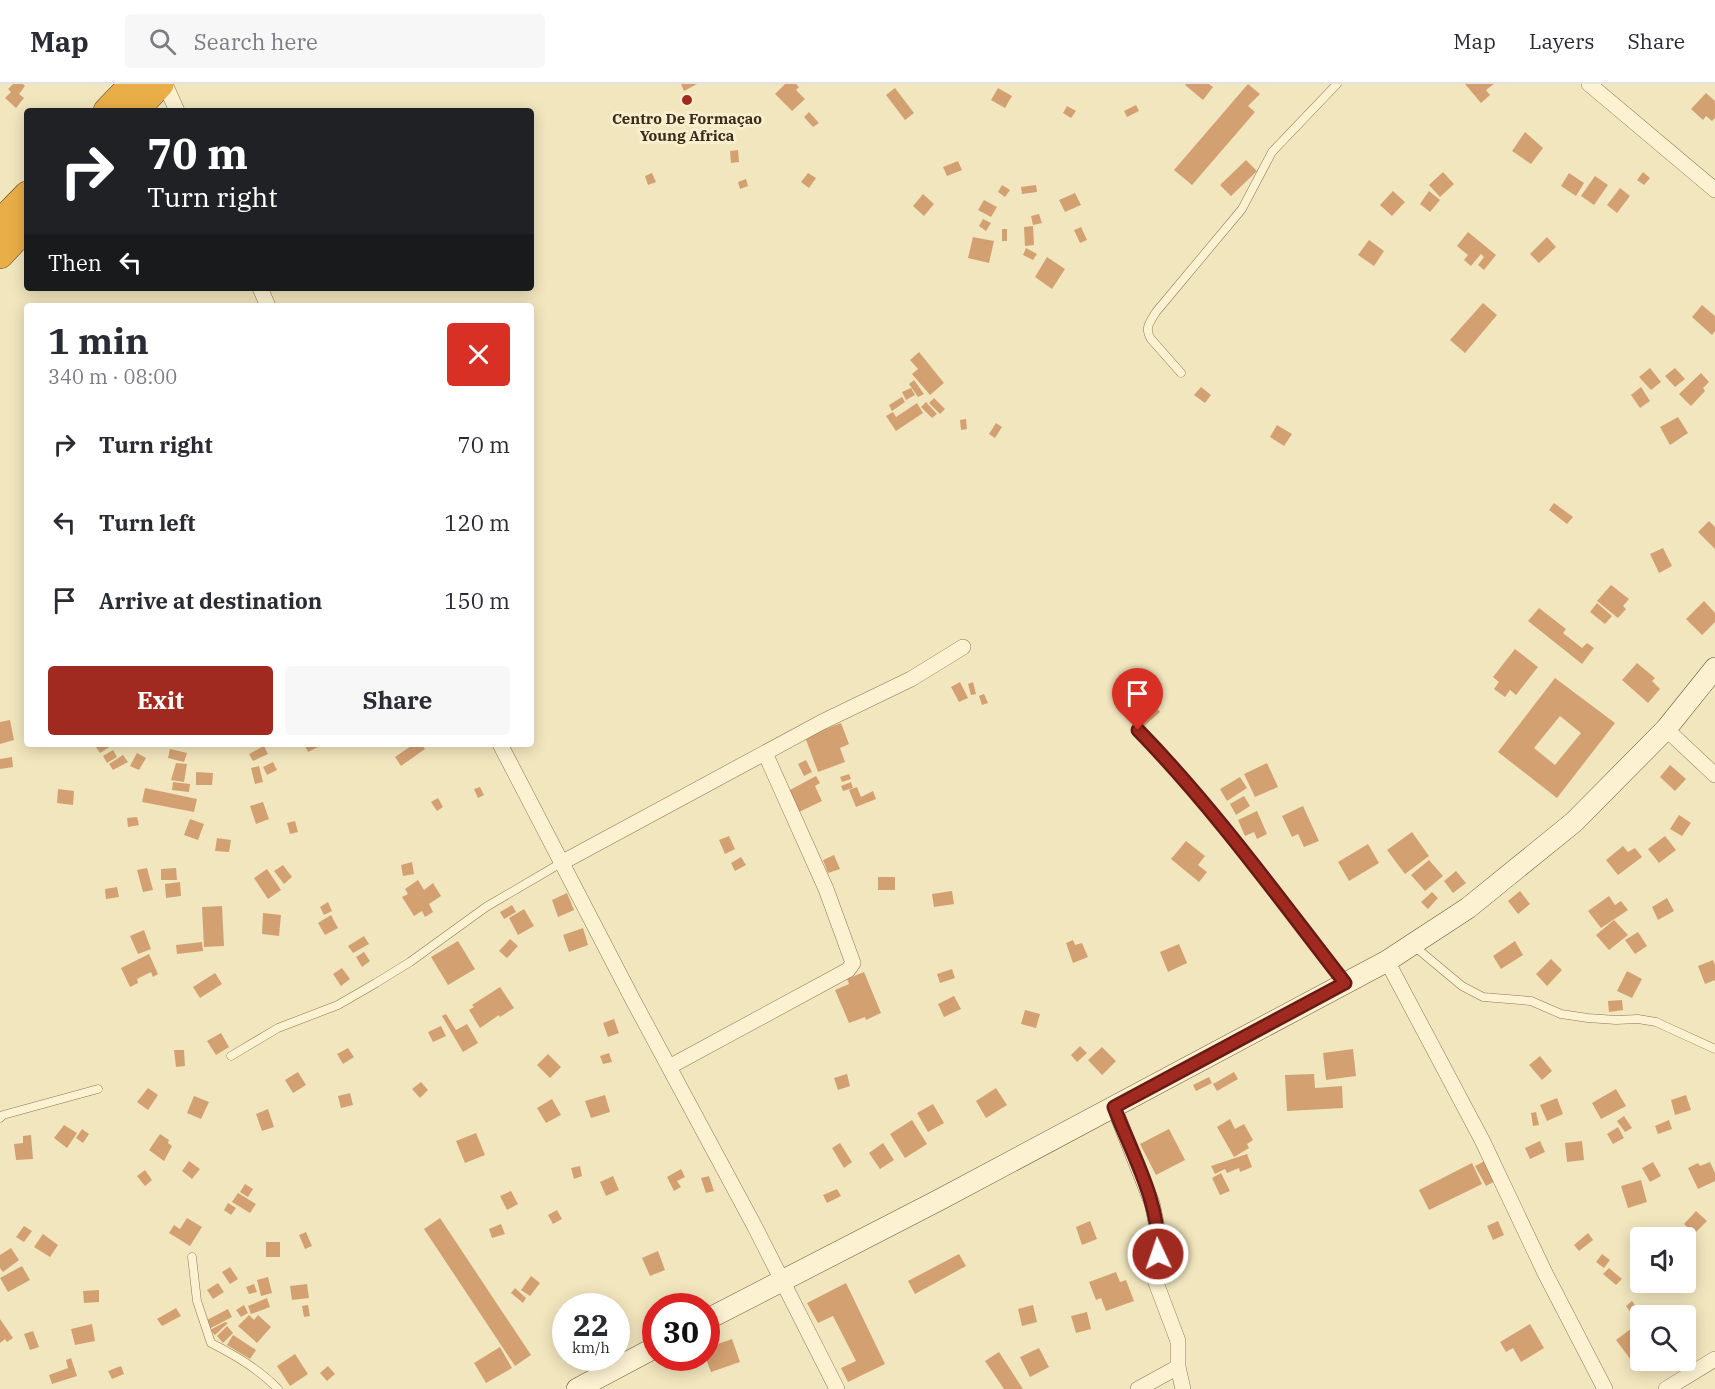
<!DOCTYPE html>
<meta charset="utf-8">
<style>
body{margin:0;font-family:"IBM Plex Serif",serif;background:#f7f7f7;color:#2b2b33;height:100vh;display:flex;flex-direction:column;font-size:22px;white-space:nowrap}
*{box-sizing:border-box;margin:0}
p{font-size:20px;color:#7c7c81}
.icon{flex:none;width:33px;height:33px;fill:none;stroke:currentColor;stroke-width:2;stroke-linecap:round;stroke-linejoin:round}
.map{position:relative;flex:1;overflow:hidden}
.details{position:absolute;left:24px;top:219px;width:510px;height:444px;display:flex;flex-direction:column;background:#fff;border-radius:6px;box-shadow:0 3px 15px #0003}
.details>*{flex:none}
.hud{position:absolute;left:24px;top:24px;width:510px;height:183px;border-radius:6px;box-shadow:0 3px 15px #0003;background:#202124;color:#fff;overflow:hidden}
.controls{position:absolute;left:1630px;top:1143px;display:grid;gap:12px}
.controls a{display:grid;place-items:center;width:66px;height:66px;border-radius:6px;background:#fff;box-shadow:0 3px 15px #0003;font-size:30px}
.speed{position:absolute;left:552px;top:1209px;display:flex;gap:12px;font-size:30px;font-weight:700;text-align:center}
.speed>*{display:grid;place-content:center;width:78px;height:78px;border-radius:50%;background:#fff;box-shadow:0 3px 15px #0003;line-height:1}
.speed small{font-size:15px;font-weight:400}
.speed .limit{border:9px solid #d22;background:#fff;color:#111}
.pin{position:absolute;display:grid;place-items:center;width:51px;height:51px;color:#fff;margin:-62px -26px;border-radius:50% 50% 50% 0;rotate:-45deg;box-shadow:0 0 6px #0007}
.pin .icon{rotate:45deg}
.me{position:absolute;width:66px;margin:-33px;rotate:357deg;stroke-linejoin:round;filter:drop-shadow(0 0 4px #0008)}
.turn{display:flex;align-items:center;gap:21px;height:126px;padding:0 24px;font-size:27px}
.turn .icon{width:78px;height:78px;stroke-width:2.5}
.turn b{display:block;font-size:42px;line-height:51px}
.then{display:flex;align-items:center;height:57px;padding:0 24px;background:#0003;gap:12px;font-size:22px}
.round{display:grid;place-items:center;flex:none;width:63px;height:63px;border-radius:6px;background:#f7f7f7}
.overview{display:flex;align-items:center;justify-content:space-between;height:102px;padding:0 24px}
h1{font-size:36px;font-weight:800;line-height:45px}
.cta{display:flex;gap:12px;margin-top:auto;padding:12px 24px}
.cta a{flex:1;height:69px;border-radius:6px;background:#a02920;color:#fff;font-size:24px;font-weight:800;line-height:69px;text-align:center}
.cta a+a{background:#f7f7f7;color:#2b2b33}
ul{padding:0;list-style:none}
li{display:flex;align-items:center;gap:18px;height:78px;padding:0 24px}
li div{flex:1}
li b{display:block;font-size:22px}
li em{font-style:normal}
header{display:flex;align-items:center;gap:36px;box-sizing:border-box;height:84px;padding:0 30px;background:#fff;border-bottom:2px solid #e1e1e2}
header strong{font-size:28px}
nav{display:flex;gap:33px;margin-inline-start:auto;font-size:21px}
.search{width:420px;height:54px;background:#f7f7f7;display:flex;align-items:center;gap:15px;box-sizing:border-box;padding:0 21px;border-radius:6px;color:#7c7c81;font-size:22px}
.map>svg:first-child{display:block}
.building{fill:#d3a171;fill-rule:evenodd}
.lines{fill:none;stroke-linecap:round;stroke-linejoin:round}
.lane-casing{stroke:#8c7655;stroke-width:9}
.street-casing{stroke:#8c7655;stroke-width:16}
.secondary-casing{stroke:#6d5739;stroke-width:22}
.highway-casing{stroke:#59432a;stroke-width:28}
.lane{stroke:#fcf2d2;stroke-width:8}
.street{stroke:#fcf2d2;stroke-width:15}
.secondary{stroke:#fcf2d2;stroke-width:21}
.highway{stroke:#e9ae47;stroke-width:27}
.route-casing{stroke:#681b15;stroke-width:15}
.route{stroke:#a02920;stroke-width:10}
.poi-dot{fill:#a02920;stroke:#f8efce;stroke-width:2}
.labels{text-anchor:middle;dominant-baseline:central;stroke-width:6;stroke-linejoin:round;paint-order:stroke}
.poi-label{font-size:15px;font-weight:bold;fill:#3a2c1b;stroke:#f8efce}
</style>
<header>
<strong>Map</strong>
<div class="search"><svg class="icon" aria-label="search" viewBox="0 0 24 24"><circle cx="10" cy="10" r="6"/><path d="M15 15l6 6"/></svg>Search here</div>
<nav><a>Map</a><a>Layers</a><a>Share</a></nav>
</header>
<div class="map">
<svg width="1715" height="1305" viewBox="0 0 1715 1305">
<rect width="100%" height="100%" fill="#f2e6be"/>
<path class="building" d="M13,0H23L25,2L19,10L24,14L16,24L5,14L11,8L8,5Z
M681,0H697L684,7Z
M785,0H796L799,3L796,6L805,15L792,27L775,10Z
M1186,0H1209L1213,3L1203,16L1185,1Z
M1248,0L1260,10L1248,22L1255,28L1192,101L1174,86Z
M1465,0H1494L1486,6L1490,11L1481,19Z
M895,4L914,29L905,36L886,11Z
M998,4L1012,12L1005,24L991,16Z
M1706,9L1715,17V34L1712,37L1706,32L1703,36L1691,25Z
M1136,21L1139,27L1127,33L1124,27Z
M1067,22L1076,27L1071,34L1063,29Z
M809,28L819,39L813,43L804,33Z
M1525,48L1543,64L1531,80L1512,67Z
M738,66L739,78L731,79L730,67Z
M1246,76L1257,87L1231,112L1220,101Z
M958,77L962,86L947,92L943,83Z
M1443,88L1454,100L1440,113L1429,101Z
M1643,88L1650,94L1644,101L1637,96Z
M652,89L656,98L648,101L645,92Z
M808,89L816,94L809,104L801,98Z
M1569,89L1584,99L1576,112L1561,102Z
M1595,92L1608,101L1594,121L1581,112Z
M746,95L748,102L740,105L738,98Z
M1002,101L1010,106L1005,113L998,108Z
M1036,101L1037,108L1022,110L1021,103Z
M1620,104L1630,112L1617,129L1607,121Z
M1393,107L1405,118L1392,132L1380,121Z
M1429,107L1440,116L1430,128L1420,120Z
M1075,109L1081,121L1065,128L1059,116Z
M923,110L934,120L924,132L913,122Z
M984,116L997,123L991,133L978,126Z
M1039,130L1042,139L1033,141L1031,132Z
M983,135L991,139L986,147L979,142Z
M1033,142L1034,161L1025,162L1024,143Z
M1081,143L1087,156L1080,159L1074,146Z
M1002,145H1007V157H1002Z
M1468,148L1496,171L1484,186L1478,181L1484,173L1481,170L1471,182L1464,176L1468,171L1457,162Z
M973,153L994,157L989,179L968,174Z
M1547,153L1556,163L1539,179L1530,170Z
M1369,156L1384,167L1374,182L1358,171Z
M1026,164L1037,170L1033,176L1023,171Z
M1047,173L1065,185L1052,205L1035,193Z
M1483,219L1497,231L1465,269L1450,256Z
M1702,221L1715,232V247L1712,251L1692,233Z
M919,268L944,299L930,311L912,290L918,285L910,276Z
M1650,284L1661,298L1651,306L1639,293Z
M1675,284L1685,295L1675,303L1665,292Z
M1701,289L1709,298L1703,304L1705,307L1691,322L1679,310Z
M914,296L924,310L918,313L909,300Z
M1201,303L1211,311L1205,319L1194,311Z
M1641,303L1650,317L1640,324L1631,311Z
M911,304L915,311L906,316L902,308Z
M902,313L905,318L892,327L889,321Z
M934,314L945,325L940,330L929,319Z
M926,318L937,330L932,334L921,323Z
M917,319L923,329L896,347L886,332L893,328L896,333Z
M1678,333L1688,349L1670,361L1660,343Z
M966,335L967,345L961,346L960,336Z
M996,339L1002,343L995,354L989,350Z
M1277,341L1292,350L1284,362L1270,353Z
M1554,419L1573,433L1567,440L1549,426Z
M1709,437L1715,443V465L1698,448Z
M1663,464L1672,482L1659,489L1650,470Z
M1611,501L1629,515L1623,522L1626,525L1618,534L1597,517Z
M1704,517L1715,529V538L1702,551L1686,535Z
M1597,519L1612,532L1605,540L1590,528Z
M1539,524L1566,545L1563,549L1582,564L1587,559L1594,564L1582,580L1528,537Z
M1515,565L1538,583L1516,611L1510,606L1505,613L1494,605L1499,598L1493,593Z
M1637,579L1655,594L1652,597L1660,605L1648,619L1622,596Z
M1555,594L1615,639L1557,714L1498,668ZM1560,632L1581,649L1555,681L1534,664Z
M960,598L968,614L959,618L951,603Z
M973,598L976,610L971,611L968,600Z
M1139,603L1160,628L1144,642L1123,617Z
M984,610L988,619L982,621L979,612Z
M10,636L14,656L0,660V638Z
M841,639L849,660L840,664L845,678L818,688L805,653Z
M94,660H110L111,662L100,669Z
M304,660H324L308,668Z
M414,660H421L425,665L401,682L395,673Z
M264,662L268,670L253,677L249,670Z
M170,665L187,669L184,678L168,674Z
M113,666L117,673L107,679L103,672Z
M137,669L146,674L139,686L130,682Z
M123,671L128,678L113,686L109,680Z
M12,673L13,683L0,685V675Z
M806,676L812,688L804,692L798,680Z
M273,678L277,686L267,691L263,683Z
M176,679L187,680L184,698L171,696Z
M1267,679L1278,703L1255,713L1244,690Z
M1670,681L1686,695L1675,707L1660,693Z
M259,682L263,698L255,700L251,684Z
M196,688L213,689L212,701H196Z
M849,690L851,695L842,698L840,693Z
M816,692L820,699L815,702L822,717L799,728L788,707Z
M1240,693L1247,704L1227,717L1220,705Z
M173,698L190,700L189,708L172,706Z
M851,698L853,704L843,707L841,702Z
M480,703L484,711L478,714L474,705Z
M857,703L861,713L873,707L876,715L856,723L849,706Z
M145,704L197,715L194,728L142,718Z
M58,705L74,707L73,721L57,719Z
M1244,712L1250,722L1236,731L1230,720Z
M438,714L443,723L437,727L431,718Z
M263,718L269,735L256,740L250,722Z
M1303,722L1319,757L1304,763L1298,750L1292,753L1282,732Z
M1257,727L1267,750L1257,755L1254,748L1245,752L1238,736Z
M1679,731L1691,739L1682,752L1670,745Z
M137,733L139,741L128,743L127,734Z
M190,735L204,740L198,756L184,751Z
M295,737L298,748L290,750L287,739Z
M1412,748L1429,772L1405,790L1387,766Z
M729,752L735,765L725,770L719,756Z
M1665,752L1676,766L1659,779L1648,765Z
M217,754L231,756L229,768L215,767Z
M1186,757L1205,772L1198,781L1207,788L1199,798L1171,775Z
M1368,760L1379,779L1349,797L1338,778Z
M1623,762L1628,768L1635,764L1642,773L1618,791L1606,776Z
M834,771L840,785L828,789L823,776Z
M741,773L746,781L735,787L731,779Z
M1429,776L1443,792L1425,807L1411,791Z
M412,778L414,790L403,792L401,781Z
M283,781L292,793L284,800L274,787Z
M147,784L153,806L143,808L137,786Z
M176,784L177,796H161V785Z
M267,785L281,806L268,815L254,794Z
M1456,787L1466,799L1453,809L1444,797Z
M878,793H895V806H878Z
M418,796L424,806L433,799L441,812L429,820L433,828L425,833L422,827L414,832L402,813L408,810L405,805Z
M180,798L181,812L166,814L165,800Z
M117,803L119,813L106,815L105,805Z
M952,807L954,820L934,823L932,810Z
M1520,807L1530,820L1518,830L1508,817Z
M1432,808L1438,814L1428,825L1421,818Z
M567,809L574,826L558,833L552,816Z
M1609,812L1615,821L1621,817L1628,826L1601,844L1588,827Z
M1667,814L1674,827L1658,836L1652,823Z
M328,818L332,827L324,831L320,823Z
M512,821L516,828L504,835L500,828Z
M222,822L224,862L204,863L202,823Z
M524,825L534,842L518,851L509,834Z
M263,829L281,831L279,852L262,850Z
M331,831L338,844L325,851L318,839Z
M1614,836L1628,851L1609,866L1596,851Z
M583,844L588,861L569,868L563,851Z
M144,846L151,865L138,870L130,852Z
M1638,848L1647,862L1635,870L1625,856Z
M364,852L369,860L353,869L348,862Z
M510,855L518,862L507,874L499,867Z
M1073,856L1075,861L1082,859L1088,873L1073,879L1066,859Z
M458,857L475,885L448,901L431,873Z
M1515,857L1523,871L1501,885L1493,872Z
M202,858L203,867L177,870L176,861Z
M1179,860L1187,879L1168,888L1160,868Z
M364,868L370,877L362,883L356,873Z
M149,870L158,890L153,893L151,888L137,895L138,899L130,903L121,884Z
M1551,875L1562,886L1547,902L1536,890Z
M1713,876L1715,881V896L1705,900L1698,882Z
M342,884L350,895L341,902L333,890Z
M952,885L955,894L940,899L937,890Z
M1627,887L1642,895L1632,914L1617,907Z
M864,888L881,929L866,936L865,933L849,939L835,906L849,900L847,895Z
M215,889L222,900L200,914L193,903Z
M500,903L514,924L500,933L499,931L480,944L469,926L474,923L472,921Z
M954,912L961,925L944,933L938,920Z
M1622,916L1623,926L1609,928L1608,917Z
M1025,926L1040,930L1036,944L1021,940Z
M446,930L456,946L467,940L478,959L463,968L442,932Z
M614,935L619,949L608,953L603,939Z
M441,942L446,952L433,958L428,948Z
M221,949L229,963L216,971L207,957Z
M1080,962L1087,969L1077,978L1071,971Z
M1102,963L1116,977L1102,991L1088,976Z
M348,964L354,973L343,980L337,970Z
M1353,965L1356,992L1326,996L1323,969Z
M174,966H184L185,982L176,983Z
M609,969L612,978L603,980L600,972Z
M548,970L561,983L550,994L537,981Z
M1540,972L1552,987L1542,996L1529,981Z
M298,988L306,1001L293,1009L285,996Z
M1234,988L1238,995L1217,1007L1213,1000Z
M847,990L850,1002L838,1006L834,994Z
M1314,990L1315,1004L1342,1002L1343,1024L1287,1027L1285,991Z
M1209,993L1212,999L1196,1007L1193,1001Z
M421,998L428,1006L420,1014L412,1005Z
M148,1004L158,1011L148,1026L137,1018Z
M996,1004L1007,1021L986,1034L976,1017Z
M1616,1005L1626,1022L1601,1035L1592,1019Z
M350,1009L353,1021L341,1024L338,1012Z
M605,1011L610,1028L591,1034L585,1017Z
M1686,1011L1691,1026L1675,1031L1671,1016Z
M194,1012L209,1018L201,1035L187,1029Z
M1557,1014L1563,1030L1547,1037L1540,1021Z
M552,1015L561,1031L546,1039L537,1024Z
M933,1020L944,1039L928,1048L917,1029Z
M268,1025L274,1043L262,1047L256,1030Z
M1536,1028L1539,1041L1533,1042L1531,1029Z
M1624,1032L1632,1044L1625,1048L1617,1037Z
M1230,1035L1235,1045L1244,1040L1253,1056L1247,1060L1249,1064L1234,1073L1217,1043Z
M912,1036L927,1060L905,1074L890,1050Z
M1669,1036L1672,1045L1658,1050L1655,1042Z
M64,1041L77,1049L67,1064L54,1054Z
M1618,1043L1624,1054L1613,1060L1607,1050Z
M82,1045L89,1050L83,1059L76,1054Z
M1169,1045L1185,1076L1156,1091L1140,1060Z
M476,1049L485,1071L465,1079L456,1057Z
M160,1050L169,1056L168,1059L172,1062L164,1077L149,1066Z
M31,1051L33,1075L16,1076L14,1060L23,1059V1052Z
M1540,1057L1545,1068L1530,1075L1525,1064Z
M1582,1057L1584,1076L1567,1078L1565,1059Z
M840,1059L852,1078L844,1084L832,1064Z
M883,1059L894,1076L880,1085L869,1069Z
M1247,1070L1252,1083L1240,1088L1239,1084L1227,1089L1225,1085L1215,1090L1211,1082Z
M1487,1076L1497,1096L1486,1102L1475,1082Z
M189,1077L200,1085L192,1095L182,1087Z
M1653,1078L1661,1092L1650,1098L1642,1084Z
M1710,1078L1715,1089V1097L1698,1105L1688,1084L1698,1079L1700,1082Z
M1472,1079L1482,1100L1429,1126L1419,1106Z
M580,1082L582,1092L574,1095L571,1084Z
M681,1085L685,1093L677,1097L681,1103L674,1107L667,1093Z
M145,1086L152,1096L145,1102L137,1092Z
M1221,1089L1230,1107L1220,1111L1212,1094Z
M613,1092L619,1106L606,1112L600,1098Z
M709,1092L714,1107L706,1109L701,1094Z
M1641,1096L1647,1118L1628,1124L1621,1102Z
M245,1100L253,1105L248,1113L240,1108Z
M837,1105L841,1112L827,1119L823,1111Z
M511,1107L518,1120L507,1126L500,1112Z
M238,1109L256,1120L250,1129L232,1118Z
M228,1119L236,1124L231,1131L224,1126Z
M557,1126L562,1135L553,1140L548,1131Z
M1696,1127L1707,1137L1694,1150L1684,1140Z
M187,1134L202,1143L190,1162L169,1149L174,1141L180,1145Z
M440,1134L531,1271L515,1282L424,1145Z
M1090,1137L1097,1155L1082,1161L1076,1143Z
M1498,1137L1504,1151L1493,1156L1487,1142Z
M501,1140L505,1150L492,1154L489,1145Z
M24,1142L32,1147L24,1158L16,1153Z
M306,1148L312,1162L305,1165L299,1151Z
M1588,1149L1593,1156L1579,1167L1574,1161Z
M43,1150L58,1161L50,1173L34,1163Z
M266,1158H280V1173H266Z
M11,1164L19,1176L3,1188L0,1184V1171Z
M658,1167L665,1186L650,1192L642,1174Z
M959,1170L966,1182L915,1210L908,1197Z
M1602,1170L1610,1176L1604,1184L1596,1178Z
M22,1182L30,1196L8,1208L0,1194Z
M230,1183L238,1195L230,1200L222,1188Z
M1609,1184L1622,1195L1616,1201L1603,1190Z
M1116,1188L1120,1198L1126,1196L1134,1217L1106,1227L1101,1214L1096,1216L1089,1198Z
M531,1192L540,1199L530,1212L521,1206Z
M268,1193L272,1209L261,1212L257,1196Z
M218,1199L224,1208L213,1215L207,1206Z
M846,1199L885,1280L848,1298L841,1284L856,1277L833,1232L818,1239L807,1219Z
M254,1200L257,1208L249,1210L246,1203Z
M307,1200L309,1214L292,1216L290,1202Z
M515,1204L526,1214L523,1219L511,1209Z
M99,1206V1218L84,1219L83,1207Z
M267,1214L270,1223L251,1230L248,1222Z
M1632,1217L1637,1224L1631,1229L1626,1222Z
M244,1221L248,1229L241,1233L236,1226Z
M308,1221L310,1232L304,1233L302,1222Z
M1033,1221L1037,1238L1022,1242L1018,1225Z
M176,1224L181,1232L162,1242L157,1235Z
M228,1225L232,1233L209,1245L205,1237Z
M1087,1228L1091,1245L1076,1249L1071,1232Z
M249,1231L254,1236L258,1231L271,1243L257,1259L238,1242Z
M0,1235L13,1254L7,1258L5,1255L0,1259Z
M225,1238L228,1239L215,1251L210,1246Z
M1640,1238L1641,1269L1631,1276L1616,1256Z
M92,1240L95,1257L75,1261L71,1245Z
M1530,1240L1544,1264L1521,1278L1513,1264L1506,1268L1500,1258Z
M227,1242L233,1249L223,1259L217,1252Z
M33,1247L39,1263L30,1266L24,1250Z
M233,1251L256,1266L250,1275L227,1261Z
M732,1255L740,1278L711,1288L706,1275V1264Z
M500,1263L512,1284L486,1299L474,1279Z
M1039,1264L1049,1283L1030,1293L1020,1273Z
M999,1268L1023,1305H1004L985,1277Z
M295,1270L308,1290L290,1302L277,1282Z
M71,1274L77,1292L52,1300L49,1291L68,1284L66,1276Z
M121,1282L124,1290L112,1295L108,1287Z
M328,1282L335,1290L327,1297L320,1289Z"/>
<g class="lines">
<defs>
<path id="lane" d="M1181,289L1151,255C1144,244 1150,238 1156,228L1242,125L1272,68L1337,0
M1138,646C1214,723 1277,813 1344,898
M1414,862L1462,902L1483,913L1531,917L1561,930L1588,934L1616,936L1638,935L1656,938L1715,965
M231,972L278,944L338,921L376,899L410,878L486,823L561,779
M0,1034L3,1031L98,1005
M192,1173L197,1217L211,1259C235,1271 259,1285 278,1305"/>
<path id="street" d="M165,0L177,27
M1589,0L1715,106
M260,204L268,222
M1666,645L1715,691
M500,660L634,918L755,1143L837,1305
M561,779L822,638L911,595L963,563
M1387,877L1482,1056L1545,1189L1605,1305
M669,983L848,886L853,879L826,805L765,669
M1114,1023L1152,1119L1159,1152L1155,1196L1178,1257V1283L1183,1305
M1138,1305L1178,1283
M1666,1305L1715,1275"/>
<path id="secondary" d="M706,1236L939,1116L1387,877L1468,824L1574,738L1666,645L1715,584
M577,1305L656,1263"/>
<path id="highway" d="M107,27L133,0
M135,27L160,0
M0,139L27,111
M0,171L27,142"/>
</defs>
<use href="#lane" class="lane-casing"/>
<use href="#street" class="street-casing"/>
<use href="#secondary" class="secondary-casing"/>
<use href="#highway" class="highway-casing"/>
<use href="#lane" class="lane"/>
<use href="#street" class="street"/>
<use href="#secondary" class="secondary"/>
<use href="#highway" class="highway"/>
</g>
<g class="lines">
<defs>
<path id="route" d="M1138,646C1214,724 1278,813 1345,899L1114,1023C1132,1070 1161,1120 1158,1170"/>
</defs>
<use href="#route" class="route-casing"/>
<use href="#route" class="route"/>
</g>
<circle class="poi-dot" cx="687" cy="16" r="6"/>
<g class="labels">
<g class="poi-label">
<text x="687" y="34">Centro De Formaçao<tspan x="687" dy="17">Young Africa</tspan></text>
</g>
</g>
</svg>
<div class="controls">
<a><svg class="icon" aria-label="sound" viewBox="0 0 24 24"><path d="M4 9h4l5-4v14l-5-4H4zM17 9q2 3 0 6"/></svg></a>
<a><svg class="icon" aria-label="search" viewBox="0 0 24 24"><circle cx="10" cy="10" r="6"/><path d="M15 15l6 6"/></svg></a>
</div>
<div class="speed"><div>22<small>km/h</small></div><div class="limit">30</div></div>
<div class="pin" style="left:1138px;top:646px;background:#d93025"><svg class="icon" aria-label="arrive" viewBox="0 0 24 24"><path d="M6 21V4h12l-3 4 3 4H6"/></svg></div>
<svg class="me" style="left:1158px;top:1170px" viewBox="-20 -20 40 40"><circle r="17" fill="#a02920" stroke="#fff" stroke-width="3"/><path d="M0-11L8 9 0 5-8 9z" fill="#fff"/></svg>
<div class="hud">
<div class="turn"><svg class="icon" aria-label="right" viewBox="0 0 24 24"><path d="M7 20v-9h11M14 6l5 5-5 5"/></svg><div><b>70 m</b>Turn right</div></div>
<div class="then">Then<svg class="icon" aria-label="left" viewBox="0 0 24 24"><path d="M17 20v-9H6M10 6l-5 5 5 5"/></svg></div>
</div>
<section class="details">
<div class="overview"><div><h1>1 min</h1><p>340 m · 08:00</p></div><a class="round" style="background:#d93025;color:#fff"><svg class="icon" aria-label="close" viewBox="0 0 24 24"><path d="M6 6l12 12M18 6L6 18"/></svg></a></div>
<ul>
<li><svg class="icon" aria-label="right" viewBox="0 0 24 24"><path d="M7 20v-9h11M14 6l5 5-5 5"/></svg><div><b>Turn right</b></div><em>70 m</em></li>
<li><svg class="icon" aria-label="left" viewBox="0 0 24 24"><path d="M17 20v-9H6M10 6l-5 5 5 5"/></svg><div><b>Turn left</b></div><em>120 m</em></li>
<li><svg class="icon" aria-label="arrive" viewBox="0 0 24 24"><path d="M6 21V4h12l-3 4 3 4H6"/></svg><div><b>Arrive at destination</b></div><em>150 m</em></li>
</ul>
<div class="cta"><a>Exit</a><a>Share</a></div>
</section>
</div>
